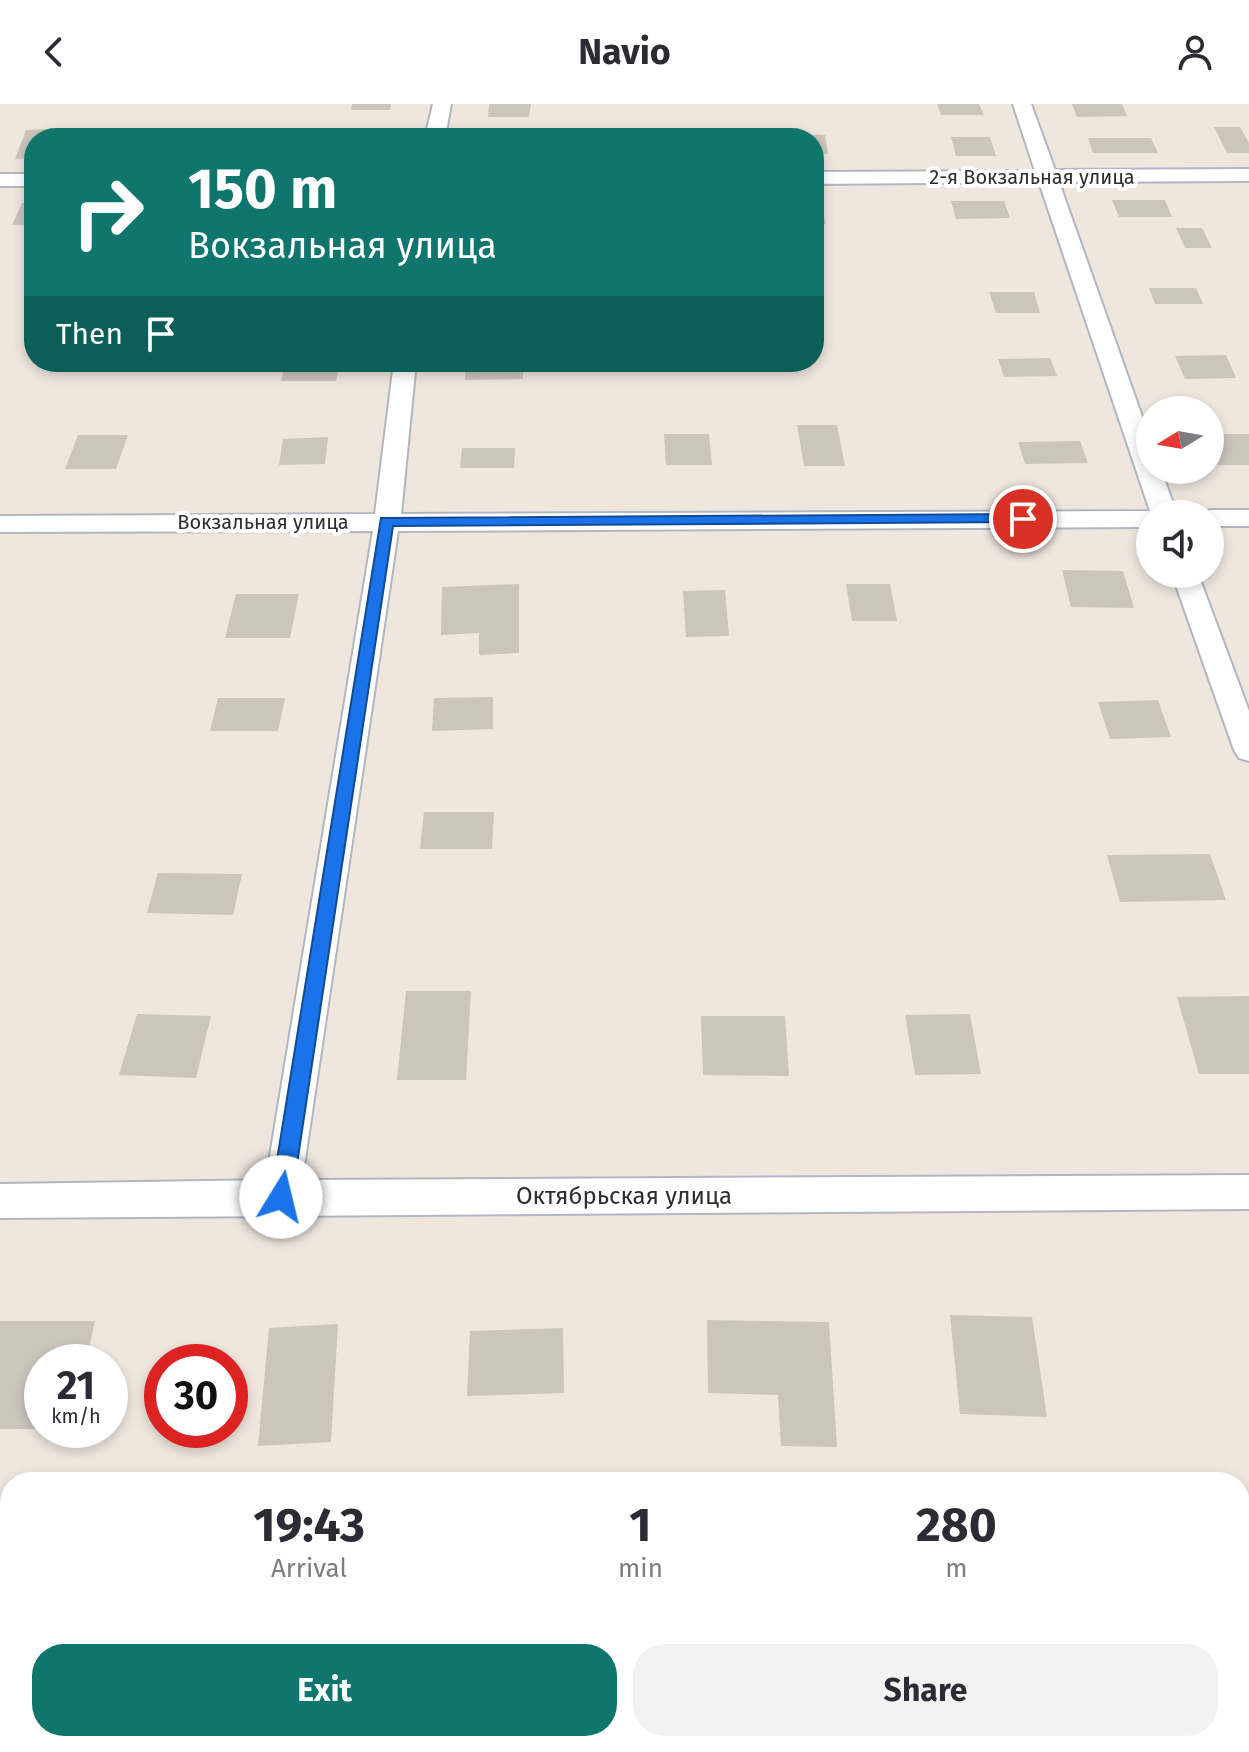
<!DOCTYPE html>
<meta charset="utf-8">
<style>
body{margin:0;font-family:"Fira Sans",sans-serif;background:#f2f2f3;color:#2b2b33;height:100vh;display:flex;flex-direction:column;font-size:30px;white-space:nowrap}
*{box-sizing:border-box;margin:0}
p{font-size:26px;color:#7c7c81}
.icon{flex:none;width:44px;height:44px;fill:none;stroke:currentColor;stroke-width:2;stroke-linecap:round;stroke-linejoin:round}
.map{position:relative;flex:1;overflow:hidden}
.details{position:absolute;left:0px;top:1368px;width:1250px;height:280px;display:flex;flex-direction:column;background:#fff;border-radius:32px 32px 0 0;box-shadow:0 4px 12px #0003}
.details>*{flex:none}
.hud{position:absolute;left:24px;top:24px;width:800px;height:244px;border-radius:32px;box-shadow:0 4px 12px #0003;background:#0f766e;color:#fff;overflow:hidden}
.needle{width:52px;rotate:259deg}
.buttons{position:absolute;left:1136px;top:292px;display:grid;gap:16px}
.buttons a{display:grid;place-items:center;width:88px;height:88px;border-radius:50%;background:#fff;box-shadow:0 4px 12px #0003;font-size:40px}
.speed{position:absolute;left:24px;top:1240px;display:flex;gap:16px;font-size:40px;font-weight:700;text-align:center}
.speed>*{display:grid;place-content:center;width:104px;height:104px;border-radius:50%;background:#fff;box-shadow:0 4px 12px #0003;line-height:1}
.speed small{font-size:20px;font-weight:400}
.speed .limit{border:12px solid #d22;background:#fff;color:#111}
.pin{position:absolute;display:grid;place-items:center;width:68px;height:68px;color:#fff;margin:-34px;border:4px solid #fff;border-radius:50%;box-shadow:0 2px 8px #0007}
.me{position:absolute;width:88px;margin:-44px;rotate:9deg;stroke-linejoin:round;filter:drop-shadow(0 0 6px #0008)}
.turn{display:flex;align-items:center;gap:28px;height:168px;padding:0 32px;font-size:36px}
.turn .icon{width:104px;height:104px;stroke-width:2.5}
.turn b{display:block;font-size:56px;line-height:68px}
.then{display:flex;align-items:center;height:76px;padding:0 32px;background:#0003;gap:16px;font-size:30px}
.eta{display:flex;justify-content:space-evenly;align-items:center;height:136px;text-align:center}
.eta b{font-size:48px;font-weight:700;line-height:56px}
.action{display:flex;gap:16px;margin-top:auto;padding:16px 32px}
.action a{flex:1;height:92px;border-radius:32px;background:#0f766e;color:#fff;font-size:32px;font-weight:700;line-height:92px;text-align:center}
.action a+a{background:#f2f2f3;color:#2b2b33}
header{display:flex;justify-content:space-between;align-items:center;height:104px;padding:0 32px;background:#fff;font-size:36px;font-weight:700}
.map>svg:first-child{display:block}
.building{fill:#cbc5bc}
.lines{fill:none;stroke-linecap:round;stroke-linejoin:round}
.minor-casing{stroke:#b2b6c1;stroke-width:4}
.minor{fill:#fff;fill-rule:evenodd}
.route{fill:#1a73e8;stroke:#114b97;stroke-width:2}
.labels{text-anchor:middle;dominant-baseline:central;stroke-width:8;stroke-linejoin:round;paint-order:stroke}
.far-street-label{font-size:20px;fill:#2d2d2d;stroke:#fff}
.street-label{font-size:24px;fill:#2d2d2d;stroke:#fff}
</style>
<header><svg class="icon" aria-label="back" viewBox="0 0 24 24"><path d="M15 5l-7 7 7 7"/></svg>Navio<svg class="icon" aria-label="person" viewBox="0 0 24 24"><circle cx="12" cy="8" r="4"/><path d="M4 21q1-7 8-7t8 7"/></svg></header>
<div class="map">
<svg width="1249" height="1648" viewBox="0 0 1249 1648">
<rect width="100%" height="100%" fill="#efe7de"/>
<path class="building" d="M352,0H391L390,6H351Z
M489,0H531L529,13H488Z
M937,0H979L984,11H941Z
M1072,0H1122L1127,12L1077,13Z
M1214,23H1240L1249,39V49H1227Z
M54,25L51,34H34V54L15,55L26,26Z
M240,29L239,34H200L201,30Z
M106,30H153L152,34H105Z
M785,30L825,31L828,50H814V34H786Z
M951,33H990L996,52H956Z
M1088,34H1151L1158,49H1093Z
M814,96H820L826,120H814Z
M1112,96H1165L1172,113H1119Z
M951,97H1004L1010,114L956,115Z
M22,99H34V121H12Z
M1176,124H1202L1212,144H1185Z
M1149,184H1196L1203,200H1155Z
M989,188H1034L1040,209H996Z
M1226,251L1236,274L1185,275L1175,252Z
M1050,254L1057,272L1004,273L998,255Z
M286,258H340L336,277H281Z
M466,258H523V275L465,276Z
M797,321H837L845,362H804Z
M664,330H709L712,361H666Z
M1210,330H1249V361H1216L1210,345Z
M78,331H128L116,365H65Z
M328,333L325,360L279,361L283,335Z
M1080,337L1088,359L1025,360L1018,338Z
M462,344H515L514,364H460Z
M1062,466L1123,467L1134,504L1071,503Z
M519,480V549L479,551V529L441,531L442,483Z
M846,480H890L897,517H852Z
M725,486L729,532L686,533L683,487Z
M236,490H299L290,534H225Z
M493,593V625L432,627L434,594Z
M218,594H285L278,627H210Z
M1158,596L1171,633L1110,635L1098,598Z
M424,708H494L492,745H420Z
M1210,750L1226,796L1120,798L1107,751Z
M158,769L242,770L233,811L147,809Z
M406,887H471L466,976H397Z
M1249,892V970H1199L1177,893Z
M137,910L211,912L196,974L119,971Z
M970,910L981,970L915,971L905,911Z
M701,912H785L789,972L703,971Z
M950,1211L1032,1213L1047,1313L960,1310Z
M707,1216L829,1218L837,1343L781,1342L778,1291L708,1289Z
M0,1217H95L86,1258H42V1325H0Z
M338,1220L331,1338L258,1342L269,1224Z
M563,1224L564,1289L467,1292L470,1227Z"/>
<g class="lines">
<defs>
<path id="minor" d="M433,0H451L445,34H425Z
M1013,0H1031L1055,66L1249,65V77L1059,78L1150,335V366H1161L1177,410H1150V423L398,427L302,1076L1249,1071V1105L0,1114V1080L266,1076L373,427L0,428V412L375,410L394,258H416L401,410L1150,407L1039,78L814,80V68L1035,67Z
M0,70H34V82H0Z
M1210,406H1249V422H1210V410H1200Z
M1172,470H1198L1249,607V657L1239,654L1234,646Z"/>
</defs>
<use href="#minor" class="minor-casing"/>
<use href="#minor" class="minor"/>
</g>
<path class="route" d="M1023,410L1030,415L1028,418L393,422L292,1093L289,1099L281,1102L274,1099L271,1093L381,414Z"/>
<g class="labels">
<g class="far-street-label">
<text x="1032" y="73">2-я Вокзальная улица</text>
<text x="263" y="418">Вокзальная улица</text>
</g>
<g class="street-label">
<text x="624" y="1092">Октябрьская улица</text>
</g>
</g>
</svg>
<div class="buttons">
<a><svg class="needle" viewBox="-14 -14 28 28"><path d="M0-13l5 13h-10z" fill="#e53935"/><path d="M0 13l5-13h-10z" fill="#7c7c81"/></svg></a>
<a><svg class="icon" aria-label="sound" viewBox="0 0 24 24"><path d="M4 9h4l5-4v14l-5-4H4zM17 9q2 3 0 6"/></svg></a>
</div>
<div class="speed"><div>21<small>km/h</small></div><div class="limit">30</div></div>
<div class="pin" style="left:1023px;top:415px;background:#d93025"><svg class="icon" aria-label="arrive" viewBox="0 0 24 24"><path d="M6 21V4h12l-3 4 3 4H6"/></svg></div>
<svg class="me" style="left:281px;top:1093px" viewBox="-20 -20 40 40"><circle r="19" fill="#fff"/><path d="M0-13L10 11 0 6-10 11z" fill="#1a73e8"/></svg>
<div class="hud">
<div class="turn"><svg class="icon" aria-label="right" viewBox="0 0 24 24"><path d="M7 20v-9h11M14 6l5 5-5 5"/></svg><div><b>150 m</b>Вокзальная улица</div></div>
<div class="then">Then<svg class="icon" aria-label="arrive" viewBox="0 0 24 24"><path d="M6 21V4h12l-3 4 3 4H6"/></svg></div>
</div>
<section class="details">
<div class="eta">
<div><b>19:43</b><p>Arrival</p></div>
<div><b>1</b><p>min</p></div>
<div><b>280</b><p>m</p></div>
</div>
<div class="action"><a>Exit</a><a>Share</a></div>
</section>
</div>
